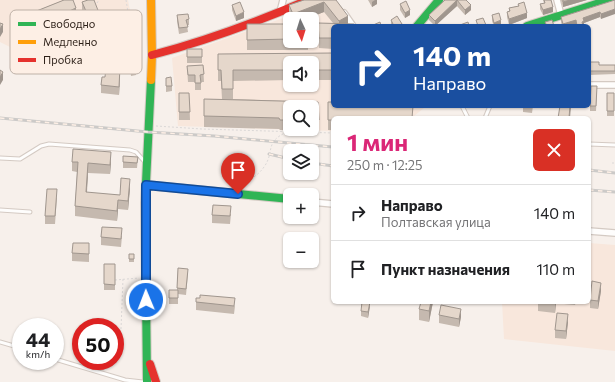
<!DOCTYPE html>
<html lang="ru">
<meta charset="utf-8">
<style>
body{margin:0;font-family:Commissioner,sans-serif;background:#f6f6f6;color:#202124;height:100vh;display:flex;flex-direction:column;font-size:15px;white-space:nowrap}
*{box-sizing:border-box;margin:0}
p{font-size:13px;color:#757577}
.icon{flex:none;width:22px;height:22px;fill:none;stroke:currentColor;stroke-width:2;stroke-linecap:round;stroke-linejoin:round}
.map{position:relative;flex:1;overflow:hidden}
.drawer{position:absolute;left:331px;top:116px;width:260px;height:188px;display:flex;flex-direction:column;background:#fff;border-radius:6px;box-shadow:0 1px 3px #0004}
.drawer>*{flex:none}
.top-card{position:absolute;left:331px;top:24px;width:260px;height:84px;border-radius:6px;box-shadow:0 1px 3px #0004;background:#1a4fa0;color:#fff;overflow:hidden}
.needle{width:26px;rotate:176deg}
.controls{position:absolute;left:283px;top:12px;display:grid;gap:8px}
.controls a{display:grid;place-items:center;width:36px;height:36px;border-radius:6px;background:#fff;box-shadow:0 1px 3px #0004;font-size:20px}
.speed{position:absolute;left:12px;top:318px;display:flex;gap:8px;font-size:20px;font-weight:700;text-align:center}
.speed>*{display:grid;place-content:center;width:52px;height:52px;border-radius:50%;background:#fff;box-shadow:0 1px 3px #0004;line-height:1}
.speed small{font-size:10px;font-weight:400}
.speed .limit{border:6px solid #d22;background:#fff;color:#111}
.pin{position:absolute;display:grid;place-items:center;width:34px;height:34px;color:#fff;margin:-41px -17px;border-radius:50% 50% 50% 0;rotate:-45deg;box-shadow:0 0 4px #0007}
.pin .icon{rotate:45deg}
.me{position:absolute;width:44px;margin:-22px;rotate:359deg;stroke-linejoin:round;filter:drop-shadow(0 0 3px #0008)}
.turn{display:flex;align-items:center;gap:14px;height:84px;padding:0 16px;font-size:18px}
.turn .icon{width:52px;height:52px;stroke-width:2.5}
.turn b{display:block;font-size:28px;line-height:34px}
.round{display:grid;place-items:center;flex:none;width:42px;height:42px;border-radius:6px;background:#f6f6f6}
.headline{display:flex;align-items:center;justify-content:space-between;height:68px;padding:0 16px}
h1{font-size:24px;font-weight:700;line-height:30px;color:#db2777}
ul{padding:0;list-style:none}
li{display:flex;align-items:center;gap:12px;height:56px;padding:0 16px;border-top:1px solid #e0e0e0}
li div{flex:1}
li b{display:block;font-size:15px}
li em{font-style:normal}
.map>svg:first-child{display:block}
.built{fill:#f8e7dc;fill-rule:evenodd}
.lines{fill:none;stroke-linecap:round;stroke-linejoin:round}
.lane-casing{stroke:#d4cac3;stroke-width:5}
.street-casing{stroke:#d4cac3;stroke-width:8}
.fast-casing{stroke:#d4cac3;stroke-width:10}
.slow-casing{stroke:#d4cac3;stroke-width:10}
.jam-casing{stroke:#d4cac3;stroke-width:10}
.path{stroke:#dbd8d7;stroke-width:1;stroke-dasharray:2 2;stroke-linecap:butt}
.lane{stroke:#fefdfc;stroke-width:3}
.street{stroke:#fefdfc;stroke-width:5.5}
.fast{stroke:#30b455;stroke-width:8}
.slow{stroke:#ff9f0a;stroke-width:8}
.jam{stroke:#e5322d;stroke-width:8}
.rail-casing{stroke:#cccac8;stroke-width:3}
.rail{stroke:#fdefe5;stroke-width:1.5;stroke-dasharray:4.5;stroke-linecap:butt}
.wall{fill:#c5b9af;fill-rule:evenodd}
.shaded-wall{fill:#a0968e}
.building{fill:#e5d7cb;stroke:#a0968e}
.route-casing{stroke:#114b97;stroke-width:10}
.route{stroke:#1a73e8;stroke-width:7}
.key{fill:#fdefe5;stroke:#beb1a7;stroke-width:1}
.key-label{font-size:11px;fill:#2c1f17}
</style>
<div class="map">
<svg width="615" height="382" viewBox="0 0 615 382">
<rect width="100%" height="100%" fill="#f7f0eb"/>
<path class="built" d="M0,0H128L140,62L30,57L0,42Z
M328,2L347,26H333V106H424V108L414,116V118H333V131L178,126L172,58ZM290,19H312V41H290ZM290,63H312V85H290ZM290,107H312V129H290Z
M589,243L615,245V351L504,339L502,302H589Z"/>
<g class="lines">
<defs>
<path id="lane" d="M462,106L468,118
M485,118L490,106
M589,144L615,145
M0,158L20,159L41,146L49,144L130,150L136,152L145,162
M0,210L30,212
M0,342L21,348
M55,359L125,380L143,382"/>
<path id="street" d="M557,0L561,15
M280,12L283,0
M344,13L353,26
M589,85H615
M312,202L333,204
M589,231L615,233"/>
<path id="fast" d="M417,26L439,0
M527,26L609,0
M146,185L290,199
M147,382L145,203L151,80"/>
<path id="slow" d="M151,80L152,55L151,0"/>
<path id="jam" d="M152,55C206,41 257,22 308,0
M150,364L156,382"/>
</defs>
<use href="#lane" class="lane-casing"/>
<use href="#street" class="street-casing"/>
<use href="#fast" class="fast-casing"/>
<use href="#slow" class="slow-casing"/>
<use href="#jam" class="jam-casing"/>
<path class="path" d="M126,0L137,67
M97,3L99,0
M156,126L202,129L333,133
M612,163H615
M237,187C247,181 257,177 264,167C275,152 264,142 287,132
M115,280L139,278
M121,329L123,279"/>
<use href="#lane" class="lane"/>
<use href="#street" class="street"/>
<use href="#fast" class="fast"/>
<use href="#slow" class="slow"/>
<use href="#jam" class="jam"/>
<defs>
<path id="rail" d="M0,118L148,132L214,136L333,147
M269,154L290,159
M312,163L333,166
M589,170L615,173
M589,190L615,192"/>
</defs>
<use href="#rail" class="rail-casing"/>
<use href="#rail" class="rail"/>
</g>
<path class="wall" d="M64,0L76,16L58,24L57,20L17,36L14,28V20Z
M336,0L348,24L333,26V49L319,48L318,34V23H333L324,12L306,19H291L289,15V5Z
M368,0H377V4L372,7Z
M445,0H466L471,10L465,15L457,6L435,26L429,20V15Z
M543,0H551L553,12L543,15L540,9V4L544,3Z
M561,0H587L563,7Z
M615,0L601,19L600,17L584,23V26H576V25L573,26H562L561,22V17Z
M82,2L99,21L89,26L82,10Z
M400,4L410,15L405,18L400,10Z
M518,4L527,18L509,25L507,17V12L509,11V8L518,6Z
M232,5L244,18L236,21L232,10Z
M177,15L189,19V25H187L188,32L179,34L177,21Z
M492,15L501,26H494L492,21Z
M391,20L402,26H391Z
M247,24H290V41H308V50H247Z
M25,35L61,43L28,52L25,43Z
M124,40L131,49V54L125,55Z
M104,43L114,44L107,51L104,48Z
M187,49H202V63H187Z
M333,53V80H312V63H290V80L233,81V99L318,102L319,130H280L279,129L204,127V99H222L221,81H218V54ZM290,107H312V129H290Z
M589,62L599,65H615V74L589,75Z
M203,65L204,82H201V90H195V82H188L187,66Z
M130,68H136V75L131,76Z
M120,75L119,95L101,93V85L105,77Z
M166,78L172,86V91L166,92Z
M597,91L596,111H590V106Z
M179,93H189L190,120H179Z
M607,93H614V116H607Z
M328,102L333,118V130H328Z
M523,106H533L532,113L523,112Z
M138,157L137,168H123V162Z
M72,162H111L110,174L88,173L87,193L120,195L130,188L128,210L118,209L117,221L75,216V206L77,172L72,171Z
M57,197L55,224H45V216Z
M231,214L230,224L212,223V215Z
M122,236L121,247L101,245V237Z
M89,251V262L72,261V253Z
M129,254H134V262H129Z
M104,264H115V290H104Z
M178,268L188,274L186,295L178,294V304H169V290H177Z
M601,291L598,309L590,308V300Z
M200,298L235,306L234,314L196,310V302Z
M433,302L429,322L419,320V309Z
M538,302H556L555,313L538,311Z
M564,302H576L575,305L564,304Z
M370,306L368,318L361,316V311Z
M439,315L461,317L459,327L439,323Z
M568,322L566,339L555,338V330Z"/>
<path class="shaded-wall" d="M375,0H377V4L372,7V2Z
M457,0V6L435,26V21Z
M570,0H587L563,7V2Z
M324,2V12L306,19H293V14Z
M471,5V10L465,15V10Z
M553,7V12L543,15V10Z
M76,8V16L58,24V16Z
M615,9V14L601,19V14Z
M410,10V15L405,18V13Z
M57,12V20L17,36V28Z
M244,12V18L236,21V16Z
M600,12V17L584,23V26H582L583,18Z
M99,13V21L89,26V18Z
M527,13V18L509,25V19Z
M348,16V26H339V21Z
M501,20V26H494V23Z
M576,20V25L573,26H563V24Z
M3,24V32L0,37V29Z
M61,35V43L28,52V44Z
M114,39V44L107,51V46Z
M120,67V75L119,95V87Z
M3,72V80L0,85V77Z
M570,106H571L570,118H569Z
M111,152V162L110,174V165Z
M88,163V173L86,202V192Z
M130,179V188L128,210V201Z
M118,200V209L117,221V211Z
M601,283V291L598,309V301Z
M370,302V306L368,318V312Z
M431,302H433L429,322V311Z
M555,302H556L555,313Z
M461,309V317L459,327V319Z
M568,314V322L566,339V331Z"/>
<path class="building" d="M64,0H73L76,8L58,16L57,12L17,28L14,20Z
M88,0H94L99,13L89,18L82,2Z
M304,0H336L348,16L339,21L324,2L293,14L289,5Z
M445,0H466L471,5L465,10L457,0L435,21L429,15Z
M544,0H551L553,7L543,10L540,4L545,3Z
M563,0H570L563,2Z
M615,0V9L601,14L600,12L583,18L584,21L582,22L583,26H577L576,20L563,24L561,17Z
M406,1L410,10L405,13L400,4Z
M240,2L244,12L236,16L232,5Z
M524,2L527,13L509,19L507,12L510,11L509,8L519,6L518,4Z
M499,13L501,20L494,23L492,15Z
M188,14L189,19L186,20L188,27L179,28L177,15Z
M397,16L402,24L398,26H394L391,20Z
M483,18L486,25L478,26L476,20Z
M552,20L554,26H547L545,22Z
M380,22L381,26H371Z
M468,22L469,26H461L460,25Z
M0,23L3,24L0,29Z
M318,23L354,24L355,26H333V38H319Z
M247,24H290V39L247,40Z
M187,49H202V57H187Z
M333,53V70H312V63H290V70H233V89H222L221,70H218V54Z
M589,62H599V65H615V71H589Z
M203,65L204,74L200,75L201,83H195V75H188L187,66Z
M106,66L120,67L119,87L101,85L102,77H105Z
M0,70L3,72L0,77Z
M171,77L172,86H166V78Z
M591,86H597L596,106H590Z
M179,93H189L190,112H179Z
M607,93H614V111H607Z
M204,99L318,102L319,120H312V107H290V120H280L279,118L204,116Z
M328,102H333V106H413L412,118H333V120H328Z
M560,106H570L569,118H558Z
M73,149L111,152L110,165L88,163L86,192L120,195L121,178L130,179L128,201L118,200L117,211L75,206L78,162H72Z
M123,156L138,157L137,163L123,162Z
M47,189H57L55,216H45Z
M213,205L231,206L230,216L212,215Z
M102,227L122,228L121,239L101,237Z
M73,243H89V254L72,253Z
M129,254H134V259H129Z
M104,264H115V285L104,284Z
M178,268L188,269L186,289L177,288Z
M592,281L601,283L598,301L590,300Z
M169,290H178V298H169Z
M200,295L235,298L234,306L196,302V298H200Z
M362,302H370L368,312L361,311Z
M421,302H431L429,311L419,309Z
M441,305L461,309L459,319L439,315Z
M557,313L568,314L566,331L555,330Z"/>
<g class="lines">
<defs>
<path id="route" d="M146,300V185L238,194"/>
</defs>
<use href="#route" class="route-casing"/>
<use href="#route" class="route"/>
</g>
<rect x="10" y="10" width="132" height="64" rx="6" class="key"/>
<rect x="18" y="22" width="18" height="4" fill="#30b455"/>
<rect x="18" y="40" width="18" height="4" fill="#ff9f0a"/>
<rect x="18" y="58" width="18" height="4" fill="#e5322d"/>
<g class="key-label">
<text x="43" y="28">Свободно</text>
<text x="43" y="46">Медленно</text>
<text x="43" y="64">Пробка</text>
</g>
</svg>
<div class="controls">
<a><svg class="needle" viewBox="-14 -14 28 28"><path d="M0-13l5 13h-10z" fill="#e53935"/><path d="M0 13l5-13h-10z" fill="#757577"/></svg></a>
<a><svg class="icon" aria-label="sound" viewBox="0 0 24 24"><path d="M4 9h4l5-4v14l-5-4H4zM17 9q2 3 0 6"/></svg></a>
<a><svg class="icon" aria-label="search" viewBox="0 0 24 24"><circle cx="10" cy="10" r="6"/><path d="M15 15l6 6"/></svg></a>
<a><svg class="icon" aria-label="layers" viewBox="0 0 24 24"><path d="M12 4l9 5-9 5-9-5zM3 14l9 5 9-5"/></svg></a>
<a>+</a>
<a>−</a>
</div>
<div class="speed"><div>44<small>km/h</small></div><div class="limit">50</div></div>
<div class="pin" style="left:238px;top:194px;background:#d93025"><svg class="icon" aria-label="arrive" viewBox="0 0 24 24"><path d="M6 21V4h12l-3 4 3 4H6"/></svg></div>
<svg class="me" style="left:146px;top:300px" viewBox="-20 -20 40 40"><circle r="17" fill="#1a73e8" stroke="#fff" stroke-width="3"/><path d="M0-11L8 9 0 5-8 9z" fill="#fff"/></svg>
<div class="top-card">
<div class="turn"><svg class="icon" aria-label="right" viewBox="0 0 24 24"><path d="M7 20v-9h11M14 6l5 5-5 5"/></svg><div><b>140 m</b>Направо</div></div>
</div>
<section class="drawer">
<div class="headline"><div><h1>1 мин</h1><p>250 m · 12:25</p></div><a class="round" style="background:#d93025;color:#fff"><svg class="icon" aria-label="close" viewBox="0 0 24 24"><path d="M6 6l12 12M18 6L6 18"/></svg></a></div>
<ul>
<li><svg class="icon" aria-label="right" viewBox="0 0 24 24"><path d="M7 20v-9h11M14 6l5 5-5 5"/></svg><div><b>Направо</b><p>Полтавская улица</p></div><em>140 m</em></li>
<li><svg class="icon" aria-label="arrive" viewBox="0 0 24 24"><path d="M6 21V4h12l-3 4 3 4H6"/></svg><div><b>Пункт назначения</b></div><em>110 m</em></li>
</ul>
</section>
</div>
